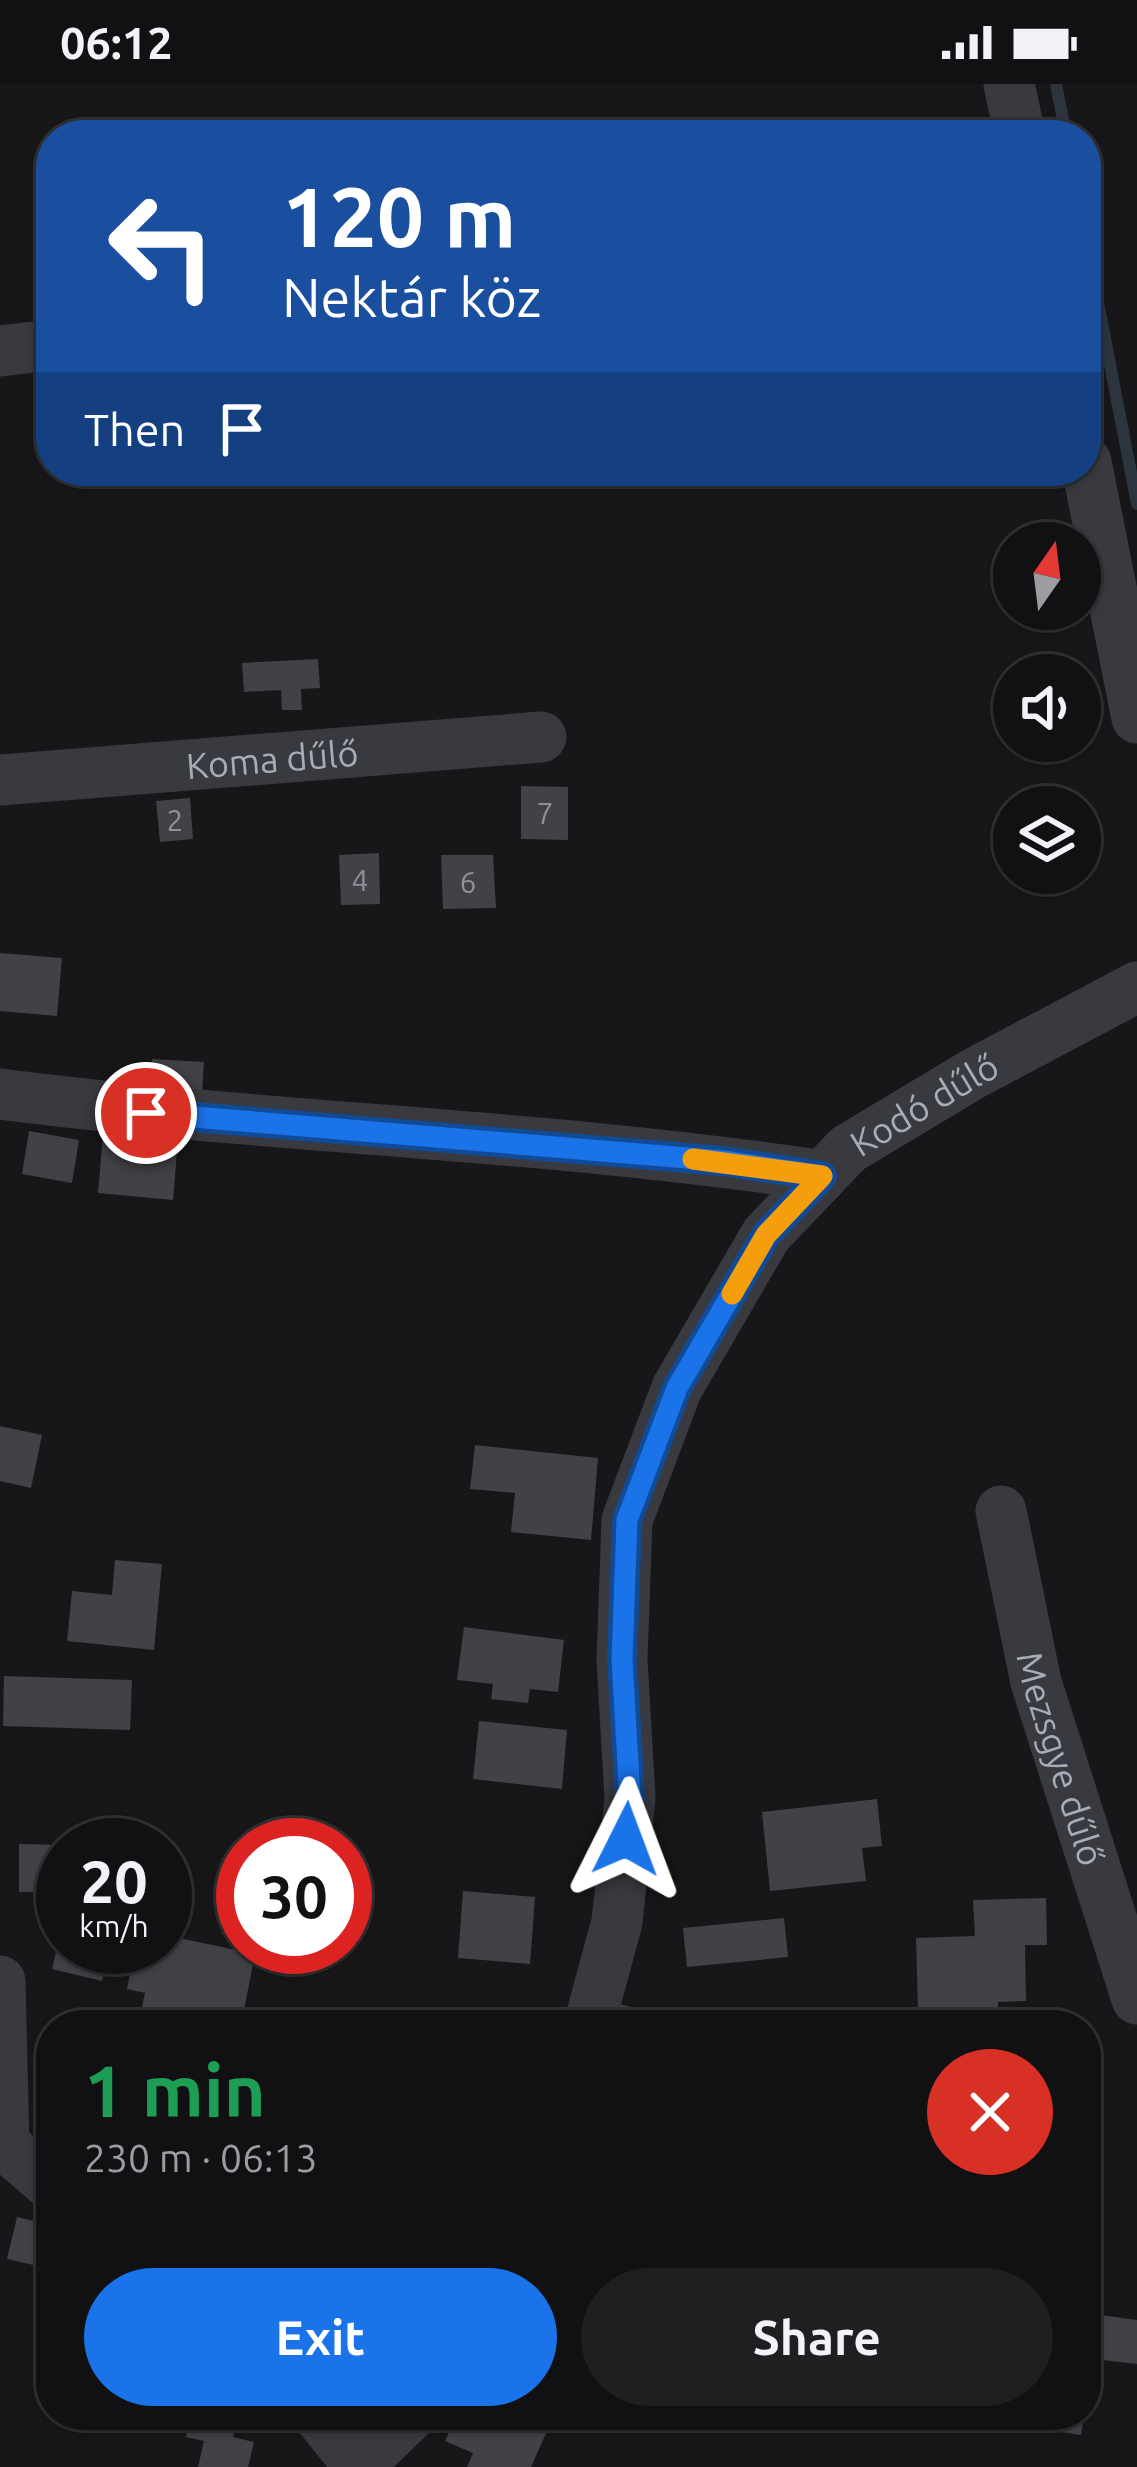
<!DOCTYPE html>
<meta charset="utf-8">
<style>
body{margin:0;font-family:Ubuntu,sans-serif;background:#1e1f21;color:#f1f3f6;height:100vh;display:flex;flex-direction:column;font-size:45px;white-space:nowrap}
*{box-sizing:border-box;margin:0}
p{font-size:39px;color:#9c9da0}
.icon{flex:none;width:66px;height:66px;fill:none;stroke:currentColor;stroke-width:2;stroke-linecap:round;stroke-linejoin:round}
.map{position:relative;flex:1;overflow:hidden}
.drawer{position:absolute;left:36px;top:1926px;width:1065px;height:420px;display:flex;flex-direction:column;background:#111113;border-radius:48px;box-shadow:0 3px 9px #0004,0 0 0 3px #303133}
.drawer>*{flex:none}
.guide{position:absolute;left:36px;top:36px;width:1065px;height:366px;border-radius:48px;box-shadow:0 3px 9px #0004,0 0 0 3px #303133;background:#1a4fa0;color:#fff;overflow:hidden}
.needle{width:78px;rotate:14deg}
.buttons{position:absolute;left:993px;top:438px;display:grid;gap:24px}
.buttons a{display:grid;place-items:center;width:108px;height:108px;border-radius:50%;background:#111113;box-shadow:0 3px 9px #0004,0 0 0 3px #303133;font-size:60px}
.speed{position:absolute;left:36px;top:1734px;display:flex;gap:24px;font-size:60px;font-weight:700;text-align:center}
.speed>*{display:grid;place-content:center;width:156px;height:156px;border-radius:50%;background:#111113;box-shadow:0 3px 9px #0004,0 0 0 3px #303133;line-height:1}
.speed small{font-size:30px;font-weight:400}
.speed .limit{border:18px solid #d22;background:#fff;color:#111}
.pin{position:absolute;display:grid;place-items:center;width:102px;height:102px;color:#fff;margin:-51px;border:6px solid #fff;border-radius:50%;box-shadow:0 3px 12px #0007}
.me{position:absolute;width:132px;margin:-66px;rotate:3deg;stroke-linejoin:round;filter:drop-shadow(0 0 9px #0008)}
.turn{display:flex;align-items:center;gap:42px;height:252px;padding:0 48px;font-size:54px}
.turn .icon{width:156px;height:156px;stroke-width:2.5}
.turn b{display:block;font-size:84px;line-height:102px}
.then{display:flex;align-items:center;height:114px;padding:0 48px;background:#0003;gap:24px;font-size:45px}
.round{display:grid;place-items:center;flex:none;width:126px;height:126px;border-radius:63px;background:#1e1f21}
.summary{display:flex;align-items:center;justify-content:space-between;height:204px;padding:0 48px}
h1{font-size:72px;font-weight:700;line-height:90px;color:#1e9e55}
.action{display:flex;gap:24px;margin-top:auto;padding:24px 48px}
.action a{flex:1;height:138px;border-radius:72px;background:#1a73e8;color:#fff;font-size:48px;font-weight:700;line-height:138px;text-align:center}
.action a+a{background:#1e1f21;color:#f1f3f6}
.status{display:flex;justify-content:space-between;align-items:center;height:84px;padding:0 60px;background:#111113;direction:ltr}
.status svg{height:33px;fill:currentColor}
.map>svg:first-child{display:block}
.lines{fill:none;stroke-linecap:round;stroke-linejoin:round}
.stream{stroke:#2c343d;stroke-width:12}
.building{fill:#414146}
.street{stroke:#393a40;stroke-width:51}
.route-casing{stroke:#114b97;stroke-width:30}
.route{stroke:#1a73e8;stroke-width:21}
.slow{stroke:#f59e0b;stroke-width:21}
.labels{text-anchor:middle;dominant-baseline:central;stroke-width:12;stroke-linejoin:round;paint-order:stroke}
.number-label{font-size:30px;fill:#8e919c}
.street-label{font-size:36px;fill:#a8acb9;stroke:#121214}
</style>
<div class="status"><b>06:12</b><svg viewBox="0 0 49 12"><path d="M0 12V9h3v3zM5 12V6h3v6zM10 12V3h3v9zM15 12V0h3v12zM26 1h20v11H26zM47 4h2v5h-2z"/></svg></div>
<div class="map">
<svg width="1137" height="2383" viewBox="0 0 1137 2383">
<rect width="100%" height="100%" fill="#171719"/>
<g class="lines">
<path class="stream" d="M1056,0L1066,51
M1086,156L1137,420"/>
</g>
<path class="building" d="M318,575L320,604L301,605L302,626H282L281,606L244,608L242,579Z
M521,702L568,703V756L521,755Z
M190,714L193,755L160,758L156,717Z
M379,769L380,820L341,821L339,771Z
M441,771H493L496,824L443,825Z
M0,869L62,874L57,932L0,927Z
M152,975L204,978L201,1025L149,1022Z
M29,1047L79,1056L72,1099L22,1090Z
M103,1050L178,1056L173,1116L98,1109Z
M0,1342L42,1351L31,1404L0,1397Z
M475,1361L598,1374L591,1456L511,1448L515,1409L470,1405Z
M115,1476L162,1480L154,1566L67,1557L72,1507L112,1511Z
M464,1543L564,1556L558,1608L530,1605L528,1619L491,1615L493,1600L457,1596Z
M4,1592L132,1596L130,1646L3,1642Z
M479,1637L567,1646L562,1705L473,1695Z
M877,1715L882,1762L862,1764L866,1797L770,1807L762,1728Z
M19,1760L63,1761V1795H52V1808H19Z
M463,1807L535,1813L530,1880L458,1874Z
M1046,1814L1047,1861H1025L1026,1917L998,1918V1933L954,1934V1925L918,1926L916,1854L975,1852L973,1816Z
M784,1834L788,1873L687,1883L683,1844Z
M61,1847L63,1863H110L102,1897L52,1885Z
M165,1851L255,1870L241,1941H163L139,1936L145,1909L127,1905L135,1863H165Z
M606,1917L674,1933L672,1941H600Z
M17,2133L51,2141V2185L7,2175Z
M1086,2229L1137,2236V2280L1086,2274Z
M191,2331H238L233,2353L254,2358L248,2383H198L204,2357L186,2353Z
M457,2331H535L551,2338L531,2383H467L473,2369L445,2357Z
M1011,2331H1084L1081,2351L1010,2341Z"/>
<g class="lines">
<g class="street">
<path d="M1009,0L1020,51"/>
<path d="M0,267L51,261"/>
<path d="M1086,378L1137,634"/>
<path id="s1" d="M0,696L541,653"/>
<path d="M0,1010C273,1045 550,1050 822,1092"/>
<path id="s2" d="M1001,1427L1036,1598L1137,1915"/>
<path d="M0,1897L4,2060"/>
<path id="s3" d="M589,1941L617,1838L630,1714L622,1576L627,1436L677,1304L766,1151L848,1065L973,990L1137,903"/>
<path d="M0,2057L51,2101"/>
<path d="M318,2331L360,2383"/>
<path d="M357,2383L411,2331"/>
</g>
</g>
<g class="lines">
<defs>
<path id="route" d="M146,1029L723,1077L822,1092L766,1151L677,1304L627,1436L622,1576L630,1714L626,1755"/>
</defs>
<use href="#route" class="route-casing"/>
<use href="#route" class="route"/>
<path class="slow" d="M693,1075L822,1092L766,1151L732,1210"/>
</g>
<g class="labels">
<g class="number-label">
<text x="545" y="729">7</text>
<text x="175" y="736">2</text>
<text x="360" y="796">4</text>
<text x="468" y="798">6</text>
</g>
<g class="street-label">
<text stroke="none"><textPath href="#s1" startOffset="273">Koma dűlő</textPath></text>
<text stroke="none"><textPath href="#s3" startOffset="1035">Kodó dűlő</textPath></text>
<text stroke="none"><textPath href="#s2" startOffset="255">Mezsgye dűlő</textPath></text>
</g>
</g>
</svg>
<div class="buttons">
<a><svg class="needle" viewBox="-14 -14 28 28"><path d="M0-13l5 13h-10z" fill="#e53935"/><path d="M0 13l5-13h-10z" fill="#9c9da0"/></svg></a>
<a><svg class="icon" aria-label="sound" viewBox="0 0 24 24"><path d="M4 9h4l5-4v14l-5-4H4zM17 9q2 3 0 6"/></svg></a>
<a><svg class="icon" aria-label="layers" viewBox="0 0 24 24"><path d="M12 4l9 5-9 5-9-5zM3 14l9 5 9-5"/></svg></a>
</div>
<div class="speed"><div>20<small>km/h</small></div><div class="limit">30</div></div>
<div class="pin" style="left:146px;top:1029px;background:#d93025"><svg class="icon" aria-label="arrive" viewBox="0 0 24 24"><path d="M6 21V4h12l-3 4 3 4H6"/></svg></div>
<svg class="me" style="left:626px;top:1755px" viewBox="-20 -20 40 40"><path d="M0-17L14 15 0 8-14 15z" fill="#1a73e8" stroke="#fff" stroke-width="4"/></svg>
<div class="guide">
<div class="turn"><svg class="icon" aria-label="left" viewBox="0 0 24 24"><path d="M17 20v-9H6M10 6l-5 5 5 5"/></svg><div><b>120 m</b>Nektár köz</div></div>
<div class="then">Then<svg class="icon" aria-label="arrive" viewBox="0 0 24 24"><path d="M6 21V4h12l-3 4 3 4H6"/></svg></div>
</div>
<section class="drawer">
<div class="summary"><div><h1>1 min</h1><p>230 m · 06:13</p></div><a class="round" style="background:#d93025;color:#fff"><svg class="icon" aria-label="close" viewBox="0 0 24 24"><path d="M6 6l12 12M18 6L6 18"/></svg></a></div>
<div class="action"><a>Exit</a><a>Share</a></div>
</section>
</div>
